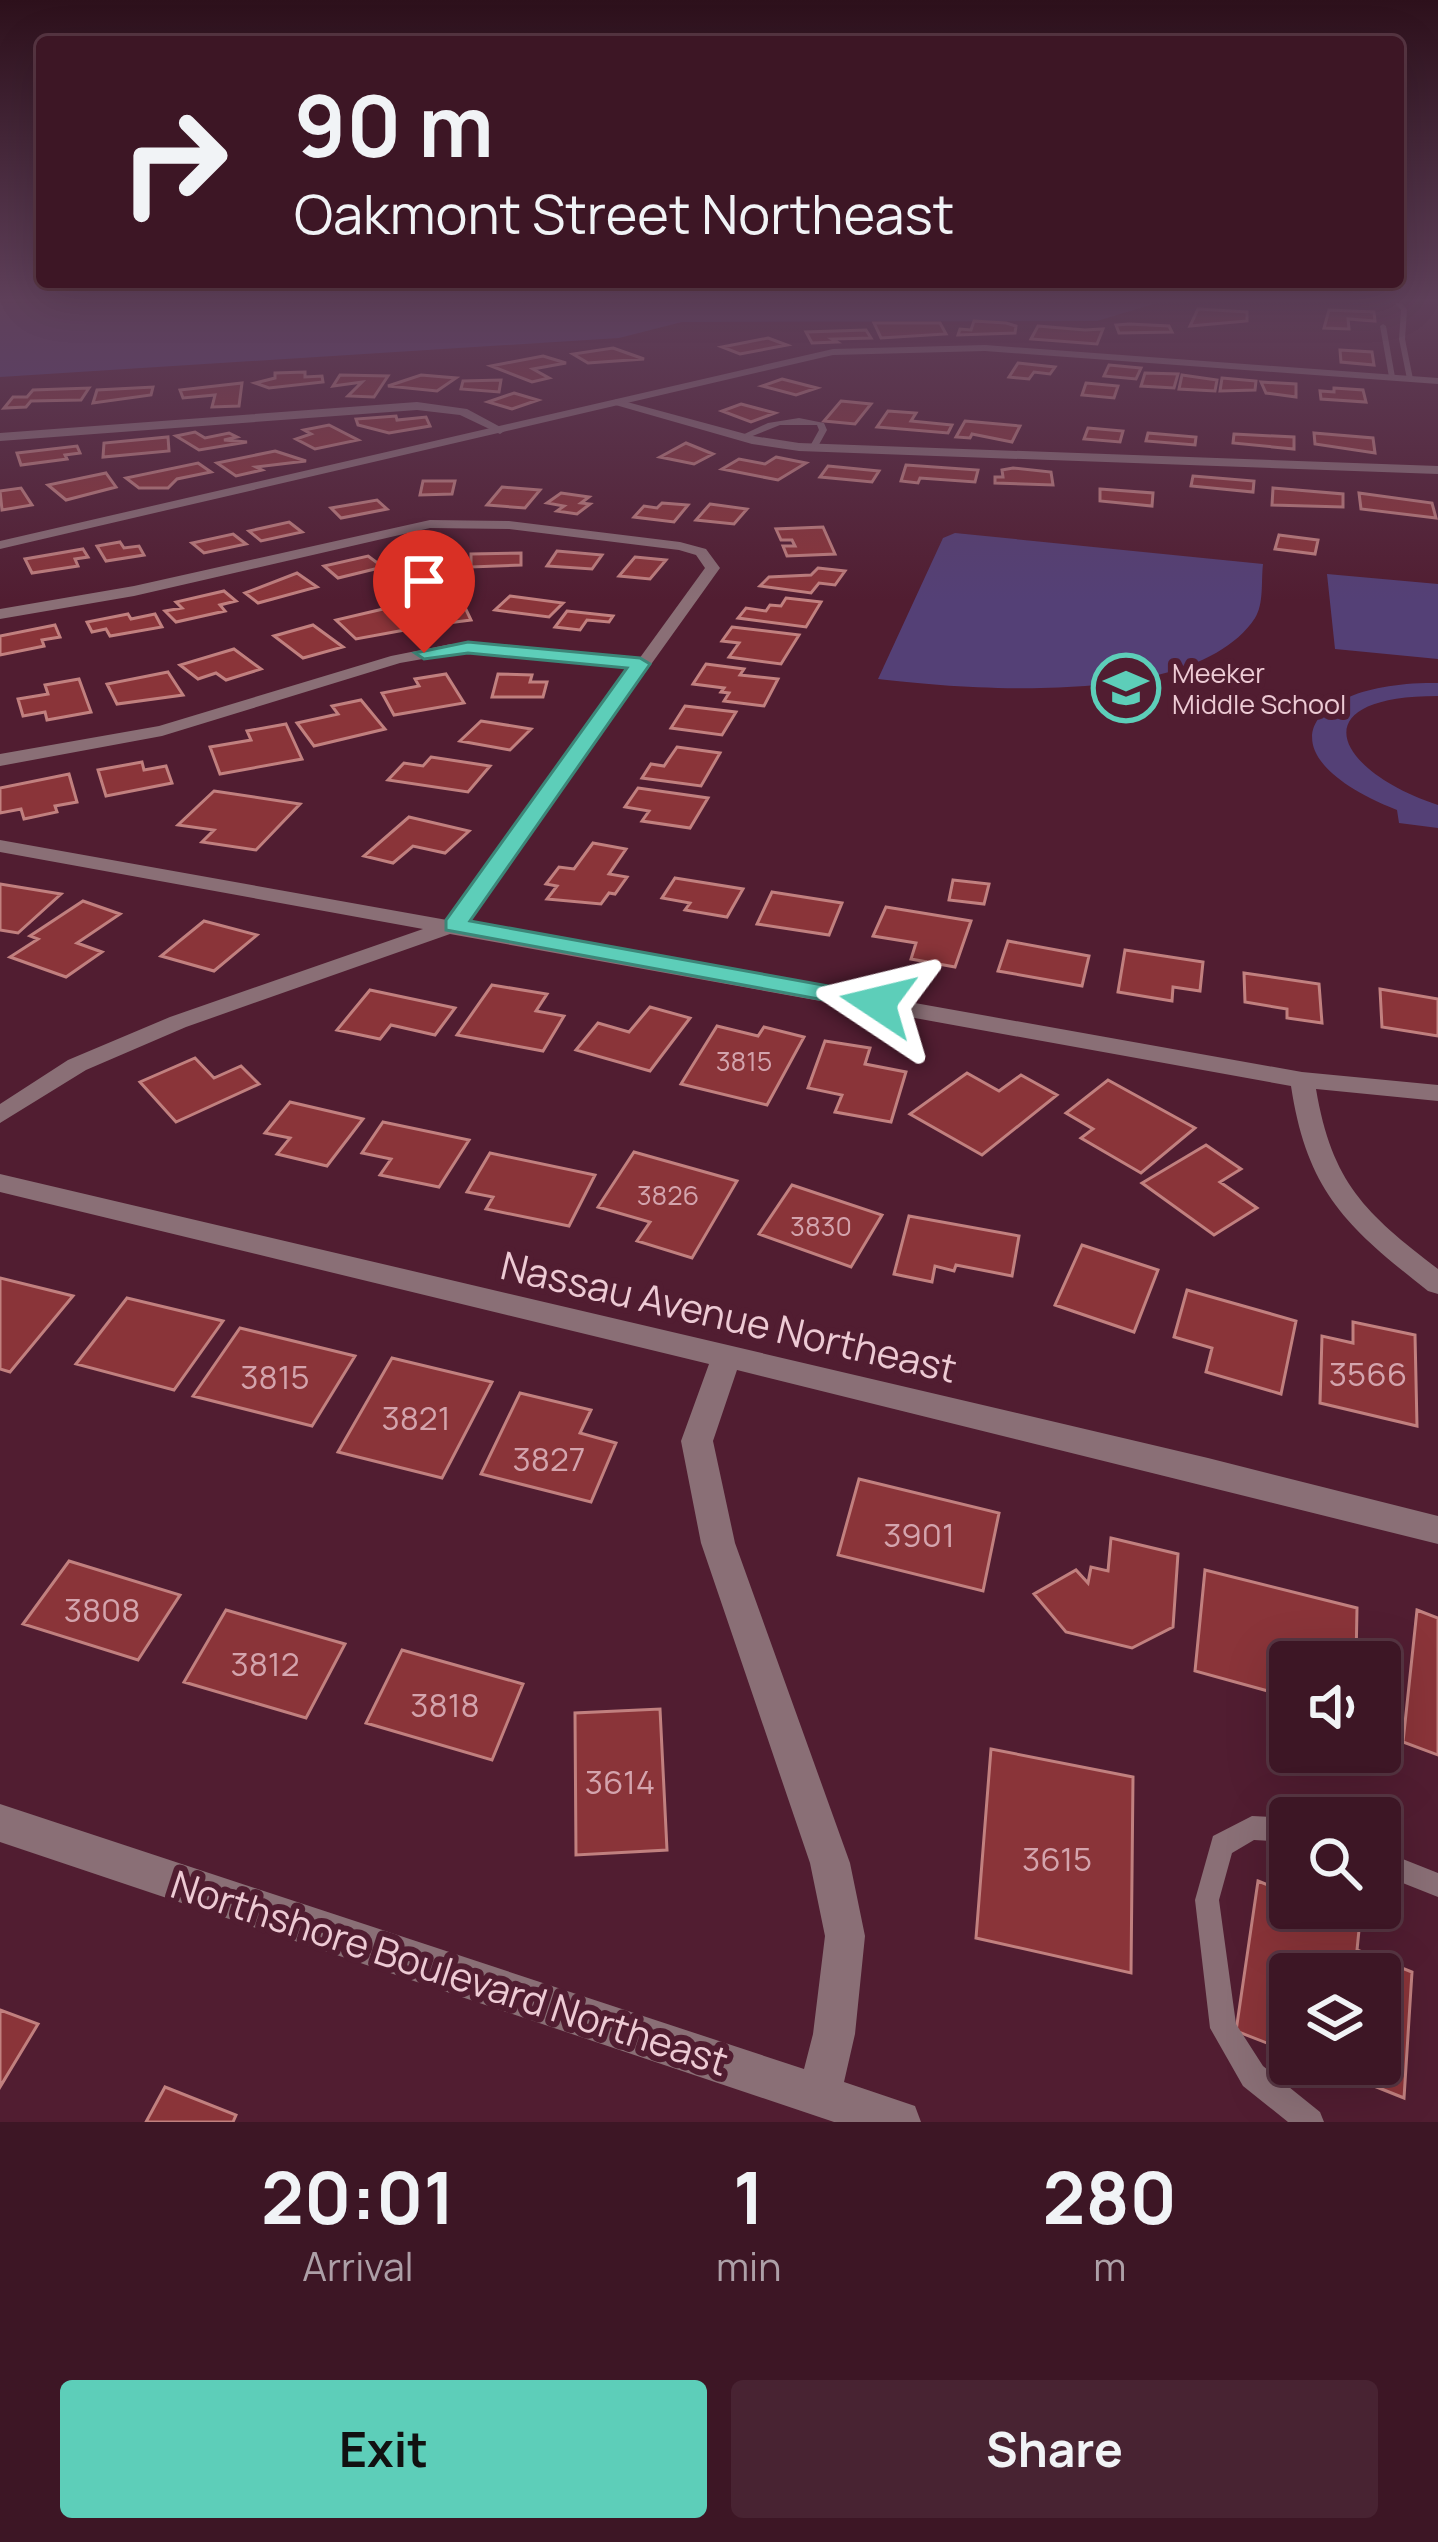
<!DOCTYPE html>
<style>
body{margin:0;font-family:Manrope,sans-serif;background:#482332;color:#f1f3f6;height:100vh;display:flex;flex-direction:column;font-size:45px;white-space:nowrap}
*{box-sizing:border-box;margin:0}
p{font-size:39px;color:#ad9fa7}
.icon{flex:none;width:66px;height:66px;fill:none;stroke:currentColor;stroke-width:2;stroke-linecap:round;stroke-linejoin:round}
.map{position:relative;height:2122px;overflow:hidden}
.side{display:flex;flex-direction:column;background:#3d1625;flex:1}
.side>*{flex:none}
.banner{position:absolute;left:36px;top:36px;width:1368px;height:252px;border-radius:12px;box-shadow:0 12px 48px #0002,0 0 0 3px #563542;background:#3d1625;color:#f1f3f6;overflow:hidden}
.tools{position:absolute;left:1269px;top:1641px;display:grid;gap:24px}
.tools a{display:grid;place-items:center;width:132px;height:132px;border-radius:12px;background:#3d1625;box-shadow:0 12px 48px #0002,0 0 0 3px #563542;font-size:60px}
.pin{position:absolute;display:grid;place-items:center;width:102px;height:102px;color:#fff;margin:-123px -51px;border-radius:50% 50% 50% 0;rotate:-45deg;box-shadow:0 0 12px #0007}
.pin .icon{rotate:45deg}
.me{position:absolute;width:132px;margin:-66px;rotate:280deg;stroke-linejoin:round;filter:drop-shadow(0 0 9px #0008)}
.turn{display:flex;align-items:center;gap:42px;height:252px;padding:0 60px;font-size:54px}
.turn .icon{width:156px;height:156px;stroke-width:2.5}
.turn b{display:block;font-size:84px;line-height:102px}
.eta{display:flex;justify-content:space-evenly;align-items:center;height:204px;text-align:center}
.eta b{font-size:72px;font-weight:700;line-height:84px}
.button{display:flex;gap:24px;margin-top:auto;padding:24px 60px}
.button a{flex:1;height:138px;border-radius:12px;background:#5dceb9;color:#111;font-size:48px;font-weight:700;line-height:138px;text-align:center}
.button a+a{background:#482332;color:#f1f3f6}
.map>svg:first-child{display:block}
.green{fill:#544076}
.building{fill:#8a3439;stroke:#c1807f;stroke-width:3}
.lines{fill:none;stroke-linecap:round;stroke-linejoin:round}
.service{fill:#8a6f76;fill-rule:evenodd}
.minor{fill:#8a6f76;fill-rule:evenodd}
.tertiary{fill:#8a6f76;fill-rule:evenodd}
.route{fill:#5dceb9;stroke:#3c8678;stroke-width:3}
.labels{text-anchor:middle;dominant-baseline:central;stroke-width:12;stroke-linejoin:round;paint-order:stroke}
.far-poi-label{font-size:27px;fill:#edcad4;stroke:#511d31;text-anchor:start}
.number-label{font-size:27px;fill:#d4a4ad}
.near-number-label{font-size:33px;fill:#d4a4ad}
.near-street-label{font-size:39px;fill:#edcad4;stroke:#511d31}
</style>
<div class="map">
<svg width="1438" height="2122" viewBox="0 0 1438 2122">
<rect width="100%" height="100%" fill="#511d31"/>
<path class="green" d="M0,303H1157L1097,321L682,322L619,338L0,377Z
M955,533L1263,564C1261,581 1264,604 1255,618C1196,708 972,690 878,679L943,538Z
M1327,574L1438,584V659L1335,649Z
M1438,683V696C1298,696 1335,771 1438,805V828L1399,823L1397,810C1254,753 1308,681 1438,683Z"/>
<path class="building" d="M1198,309L1247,312V321L1190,326Z
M1329,310L1374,312L1375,321L1348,319L1349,329L1324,328Z
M974,321L1006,323L1016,326L1015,333L958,335L960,329L971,330Z
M874,323H940L946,334L881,338Z
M1129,324L1169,326L1172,332L1119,333L1116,325Z
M1038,326L1085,330L1103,329L1097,344L1031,339Z
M866,330L871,338L832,339L837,342L812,343L806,332Z
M768,338L787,345L740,354L722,347Z
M613,348L644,359L588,363L573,354Z
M1340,350L1372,352L1374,365L1341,362Z
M543,356L566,363L533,369L549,378L532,382L491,366Z
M1018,363L1055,367L1050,374L1034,372L1029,379L1009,377Z
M1109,365L1141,368L1136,379L1104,376Z
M305,372V377L322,376L323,382L269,388L255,383L275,378V373Z
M1145,373L1178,374L1174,388L1141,386Z
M340,375L388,376L374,397L348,396L362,382L333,386Z
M421,375L456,378L437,391L388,386Z
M1182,375L1217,380L1215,391L1179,389Z
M1222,378L1256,381L1255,390L1220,391Z
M782,379L817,388L796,395L762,386Z
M501,380L499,392L461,389L463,381Z
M1261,382L1296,384V397L1266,393Z
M242,383L239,406L212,407L215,395L183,398L180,390Z
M1086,383L1118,386L1114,398L1082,395Z
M153,387L151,395L93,403L97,390Z
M89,388L81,400L31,401L26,407L4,408L13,397H27L33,390Z
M1334,388L1363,390L1366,402L1321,399L1320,391L1334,392Z
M514,393L538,400L512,409L488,402Z
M841,401L871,404L855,424L824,421Z
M741,404L775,413L751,422L722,411Z
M888,411L916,413L911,421L952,425L948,433L877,427Z
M396,416L397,420L426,417L430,426L389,433L358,425L356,419Z
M965,421L1020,426L1012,442L972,434L970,438L956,437Z
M329,425L358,440L315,449L296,439L311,434L304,430Z
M1088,428L1123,431L1120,442L1084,439Z
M195,432L205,438L229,433L237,437L224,440L247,442L199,450L176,436Z
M1148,433L1196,437L1195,445L1146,441Z
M1314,433L1373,438L1375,453L1315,444Z
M1234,434L1294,437V449L1233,443Z
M168,437L169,451L103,457L104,443Z
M686,443L713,454L694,464L660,457Z
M77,446L80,453L65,455L67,459L21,465L17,453Z
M275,451L306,461L256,467L262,470L236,476L217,463Z
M776,457L806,463L778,480L722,469L739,459L765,464Z
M198,463L211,472L177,479L168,488H139L126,478Z
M906,465L978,470L975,482L920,478L918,483L901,481Z
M828,466L879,471L872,482L820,477Z
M1013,468L1051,472L1053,485L995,483V477H1003L1002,470Z
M106,473L116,487L66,500L48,485Z
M1193,476L1254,481L1253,492L1191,486Z
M423,481H455L452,494L420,495Z
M502,487L540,490L525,508L487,505Z
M21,488L32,505L2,510L0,491Z
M1273,488L1343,494V507L1272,505Z
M1100,489L1153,493L1152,506L1100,501Z
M561,493L589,497L581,503L590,504L577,514L557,511L564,506L547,503Z
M1359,493L1432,503L1436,518L1361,509Z
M377,500L387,509L341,518L331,508Z
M662,503L688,505L674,522L634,517L644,506L657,508Z
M710,504L747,509L734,524L696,520Z
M289,522L302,532L261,541L249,531Z
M823,527L835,554L787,556L783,546H795L792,540H781L776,529Z
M233,534L246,544L204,553L192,543Z
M1279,535L1318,540L1315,554L1275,549Z
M120,542L124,548L139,546L144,555L106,561L97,546Z
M83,549L88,557L75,559L78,566L32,573L25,559Z
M448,549L456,562L403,569L398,559Z
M557,551L602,555L592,569L547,566Z
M521,553V565L471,567V554Z
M368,556L383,567L338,578L324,566Z
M635,557L666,560L650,579L619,576Z
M818,568L845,571L835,585L819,583L811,593L760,586L769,577L811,575Z
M297,573L317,587L258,603L245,593Z
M224,591L236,601L220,605L225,611L176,622L165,611L182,608L176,602Z
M510,596L563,603L549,617L495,610Z
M786,598L821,602L806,627L738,618L746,608L766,611L770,605L781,606Z
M461,599L471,620L431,625L422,604Z
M396,606L421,627L356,639L336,620Z
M567,611L613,616L609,622L587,620L580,630L555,627Z
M128,614L131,619L155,614L162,627L110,636L106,629L92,632L87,622Z
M55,625L60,637L42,640L44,646L0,655V636Z
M313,625L343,647L303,658L274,636Z
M732,627L799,635L781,664L729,657L739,643L722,641Z
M234,649L261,669L226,680L216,673L198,679L180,665Z
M706,664L744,669L740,675L778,679L764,706L724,701L729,693L721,692L724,688L693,684Z
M168,672L183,695L117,704L107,684Z
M446,674L464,703L394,715L382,693L419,686L415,679Z
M498,674L532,675L530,682H547L543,697H492Z
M79,679L91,712L47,720L45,712L23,716L18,699L48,694L45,685Z
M361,700L385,729L314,746L297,723L338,714L332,706Z
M685,706L736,712L722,735L671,728Z
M481,721L531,729L510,750L460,741Z
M286,724L302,759L220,774L210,747L251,740L247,731Z
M677,747L720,753L701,786L642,778L651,764L664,766Z
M431,757L490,766L468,792L388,780L404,763L423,766Z
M142,762L144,770L166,766L172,783L106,796L98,770Z
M69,774L77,802L55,806L57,812L24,819L21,809L0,813V788Z
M638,788L708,798L690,828L642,821L649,811L625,807Z
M214,791L300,804L256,850L202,842L214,830L178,825Z
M409,817L469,831L445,853L413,846L393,863L364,856Z
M593,843L626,849L609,874L627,877L615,894L609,893L601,904L547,899L557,886L546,884L559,867L574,869Z
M675,878L743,889L727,917L685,910L690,903L662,898Z
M953,880L989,884L984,904L949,900Z
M0,884L61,894L18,933L0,930Z
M772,892L842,903L829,935L757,924Z
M83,901L120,914L77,943L102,952L66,977L10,957L38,939L30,936Z
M886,907L971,921L955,967L911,959L916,943L873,936Z
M204,921L257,935L214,971L161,956Z
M1008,941L1089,956L1082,986L998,971Z
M1125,950L1203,962L1200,991L1173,987L1172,1001L1118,992Z
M1244,973L1319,984L1322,1023L1287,1018V1009L1245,1002Z
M492,985L547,994L536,1011L564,1016L543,1051L457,1035Z
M1380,989L1438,999V1036L1382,1027Z
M370,990L455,1008L435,1035L391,1025L380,1039L337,1030Z
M650,1007L690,1018L650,1071L576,1050L598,1023L629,1032Z
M717,1026L758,1036L764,1027L804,1037L767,1105L681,1084Z
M825,1041L870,1048L865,1064L906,1072L891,1122L835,1112L842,1095L808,1088Z
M195,1058L214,1078L241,1066L259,1084L176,1122L140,1082Z
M967,1073L999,1091L1021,1075L1057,1095L982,1155L910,1114Z
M1108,1080L1195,1128L1141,1173L1081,1138L1093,1129L1066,1113Z
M290,1102L363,1119L327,1166L277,1154L290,1138L265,1133Z
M383,1122L469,1140L439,1187L380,1175L391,1159L362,1153Z
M1206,1145L1241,1169L1220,1182L1257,1208L1214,1235L1142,1183Z
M634,1152L737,1181L692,1258L637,1241L650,1222L598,1207Z
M490,1153L595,1175L569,1226L486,1209L493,1197L467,1192Z
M792,1185L882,1215L851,1267L759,1234Z
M909,1216L1019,1236L1012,1276L956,1265L954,1271L935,1266L932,1282L894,1274Z
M1082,1245L1158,1270L1134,1332L1055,1305Z
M0,1278L73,1296L10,1372L0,1369Z
M1187,1290L1296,1321L1281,1394L1206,1372L1212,1348L1174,1337Z
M127,1298L223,1321L174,1390L76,1364Z
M1353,1322L1415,1335L1417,1426L1320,1403L1322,1336L1353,1343Z
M240,1328L355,1356L312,1426L193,1396Z
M392,1358L492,1382L442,1478L338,1452Z
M520,1393L591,1410L580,1433L616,1443L591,1502L481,1474Z
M859,1479L999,1513L983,1591L838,1555Z
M1111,1538L1178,1554L1173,1627L1132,1648L1066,1632L1034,1594L1076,1570L1088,1583L1091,1567L1108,1571Z
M69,1561L180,1595L138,1660L23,1624Z
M1205,1570L1357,1608L1356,1662H1290V1697L1195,1671Z
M226,1610L345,1644L306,1718L184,1682Z
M1417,1610L1438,1618V1755L1403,1742Z
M402,1650L523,1684L492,1760L366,1723Z
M660,1709L667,1850L576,1855L575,1713Z
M991,1749L1133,1777L1131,1973L976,1938Z
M1258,1881L1290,1894V1908H1328L1360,1920L1357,1950L1412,1972L1404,2098L1319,2064H1380V1974H1290V2052L1236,2031Z
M0,2010L38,2024L0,2087Z
M165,2087L236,2115L233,2122H146Z"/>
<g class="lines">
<path class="service" d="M1395,303H1402L1407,310L1405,339L1413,379L1410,381L1407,379L1399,339L1401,310Z
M1383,324L1386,326L1395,377L1392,379L1389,377L1380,326Z
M799,418L824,423L827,430L816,450L809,448L819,430L817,425H780L745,439L738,437L768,423Z
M1252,1816L1290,1818V1842L1254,1840L1232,1853L1219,1900L1236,2024L1263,2066L1320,2112L1324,2122H1288L1243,2086L1210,2028L1195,1900L1213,1836Z
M1380,1850L1438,1873V1897L1380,1874Z"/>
<path class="minor" d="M616,399L753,436L799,443L1438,466V474L799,451L752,444L612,404Z
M417,402L467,409L506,430L500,434L460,415L417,410L0,441V433Z
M430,520L509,521L680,542L706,549L720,568L466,923L1302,1072L1438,1085V1101L1316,1089C1332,1183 1365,1213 1438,1269V1294L1428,1291C1347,1227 1307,1192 1291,1086L450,934L186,1027L86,1070L0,1123V1104L68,1060L170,1017L423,929L0,852V840L447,920L632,668L501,654H451L400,663L162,736L0,766V754L159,726L391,656L451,644H501L639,659L705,568L696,555L679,550L509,529L430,528L134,596L0,619V609L134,586Z
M0,1174L1208,1458L1438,1516V1544L737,1370L713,1441L735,1543L850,1863L865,1936L855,2034L844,2082L915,2106L921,2122H834L0,1842V1804L804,2069L813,2034L825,1936L810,1863L701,1543L681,1441L709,1364L0,1192Z"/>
<path class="tertiary" d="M985,345L1438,378V384L985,351L833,355L0,549V541L833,349Z"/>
</g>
<linearGradient id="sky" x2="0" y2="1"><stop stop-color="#2d101b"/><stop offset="0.5" stop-color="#5f405a"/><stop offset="1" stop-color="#5f405a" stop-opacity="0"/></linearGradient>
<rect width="1438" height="601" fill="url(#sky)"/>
<path class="route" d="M468,642L640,658L650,664L470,921L878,995L888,997L891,1003L888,1008L878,1010L446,930V920L627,668L468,653L424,659L415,653Z"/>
<defs>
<symbol id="school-ring" viewBox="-11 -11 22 22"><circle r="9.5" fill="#511d31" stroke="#5dceb9" stroke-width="1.5"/><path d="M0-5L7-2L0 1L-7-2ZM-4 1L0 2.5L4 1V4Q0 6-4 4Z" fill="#5dceb9"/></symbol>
</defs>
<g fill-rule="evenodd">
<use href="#school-ring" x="1088" y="650" width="76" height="76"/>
</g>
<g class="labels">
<g class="far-poi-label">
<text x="1172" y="672">Meeker<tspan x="1172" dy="31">Middle School</tspan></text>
</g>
<g class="number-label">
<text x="744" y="1060">3815</text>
<text x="668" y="1194">3826</text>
<text x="821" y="1225">3830</text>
</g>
<g class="near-number-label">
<text x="1368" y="1373">3566</text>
<text x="275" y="1376">3815</text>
<text x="416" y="1417">3821</text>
<text x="549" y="1458">3827</text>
<text x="919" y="1534">3901</text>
<text x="102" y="1609">3808</text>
<text x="265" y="1663">3812</text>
<text x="445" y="1704">3818</text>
<text x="620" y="1781">3614</text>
<text x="1057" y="1858">3615</text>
</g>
<g class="near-street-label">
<text transform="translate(729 1316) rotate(13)">Nassau Avenue Northeast</text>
<text transform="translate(450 1972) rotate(18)">Northshore Boulevard Northeast</text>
</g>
</g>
</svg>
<div class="tools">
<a><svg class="icon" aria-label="sound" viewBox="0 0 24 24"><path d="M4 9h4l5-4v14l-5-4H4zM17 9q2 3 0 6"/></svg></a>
<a><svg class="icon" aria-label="search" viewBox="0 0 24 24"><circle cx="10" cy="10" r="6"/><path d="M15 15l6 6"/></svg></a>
<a><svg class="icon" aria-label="layers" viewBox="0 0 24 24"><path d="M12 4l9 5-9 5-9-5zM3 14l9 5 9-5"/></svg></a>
</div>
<div class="pin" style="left:424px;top:653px;background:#d93025"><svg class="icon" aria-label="arrive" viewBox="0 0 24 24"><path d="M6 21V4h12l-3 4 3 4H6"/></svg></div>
<svg class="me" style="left:878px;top:1003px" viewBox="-20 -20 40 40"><path d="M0-17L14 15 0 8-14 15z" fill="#5dceb9" stroke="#fff" stroke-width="4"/></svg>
<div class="banner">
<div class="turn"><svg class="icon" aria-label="right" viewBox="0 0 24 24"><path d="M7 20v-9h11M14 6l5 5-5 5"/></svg><div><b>90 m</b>Oakmont Street Northeast</div></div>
</div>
</div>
<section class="side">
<div class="eta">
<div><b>20:01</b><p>Arrival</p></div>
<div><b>1</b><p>min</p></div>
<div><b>280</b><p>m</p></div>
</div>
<div class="button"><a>Exit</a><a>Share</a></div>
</section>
